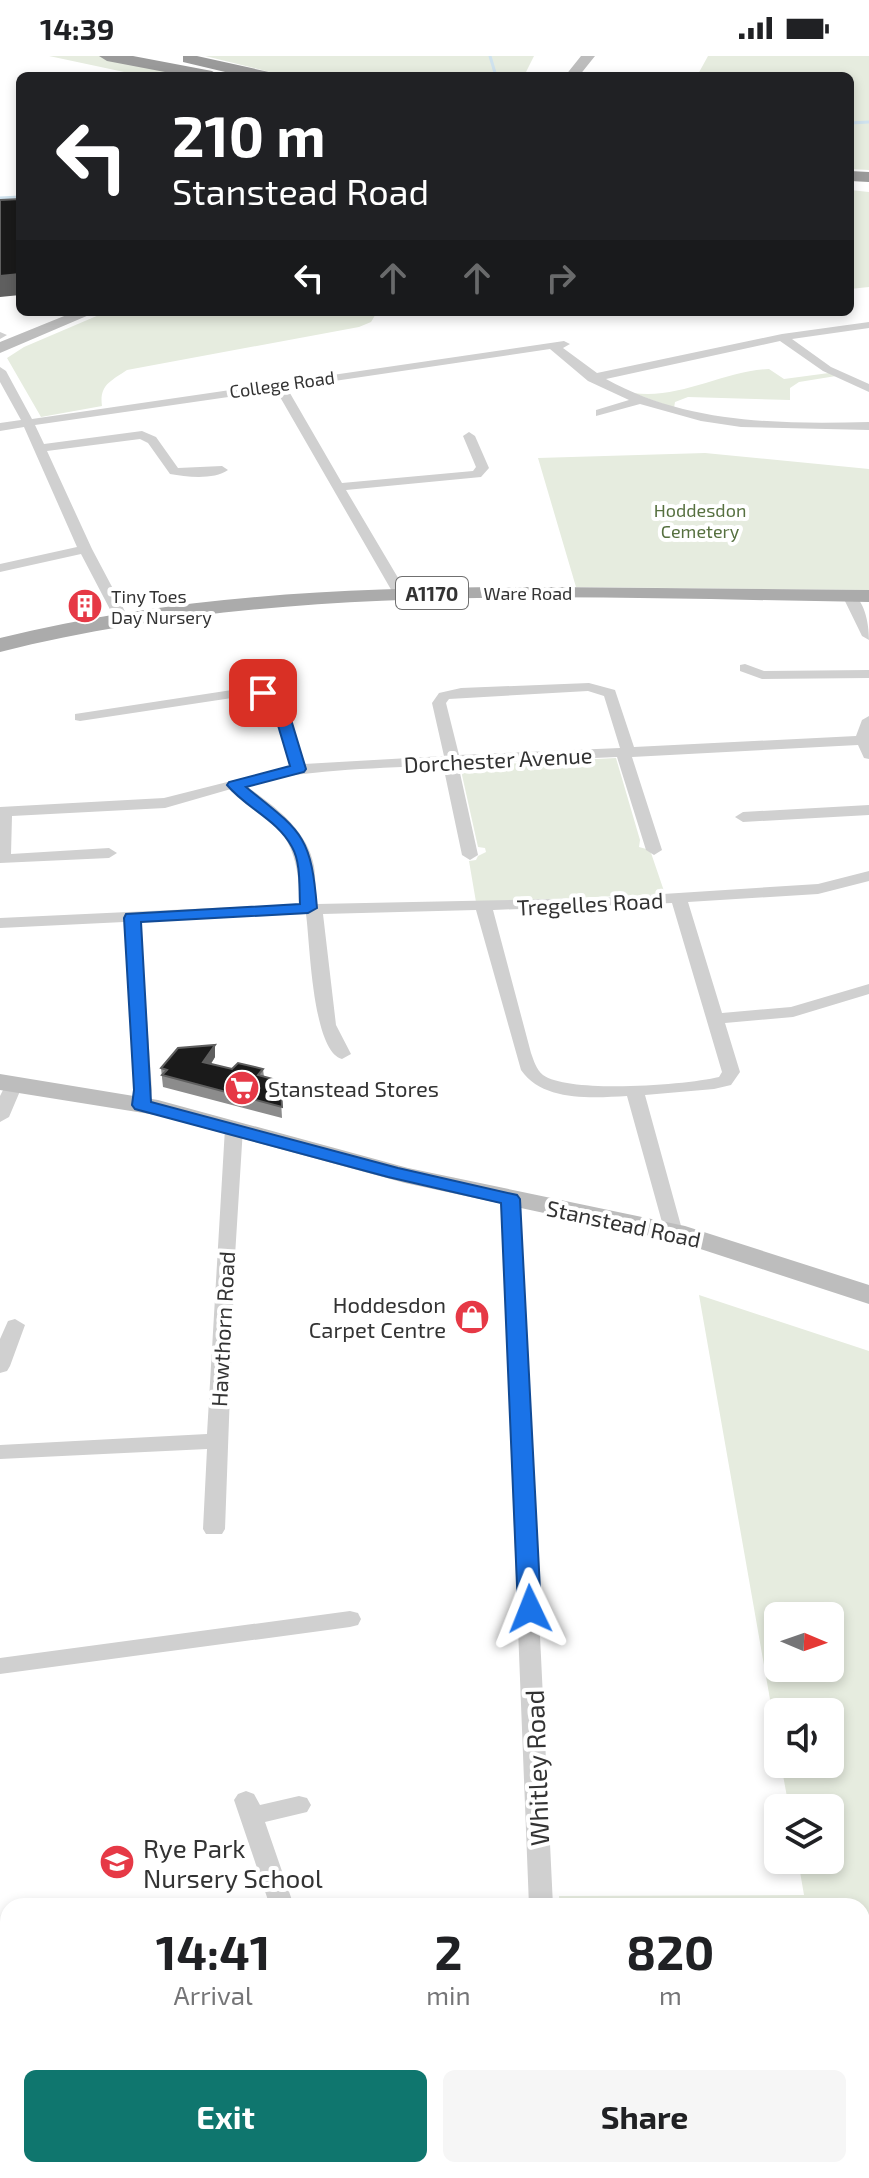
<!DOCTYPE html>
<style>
body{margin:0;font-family:"Exo 2",sans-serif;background:#f6f6f6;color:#202124;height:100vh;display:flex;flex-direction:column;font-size:30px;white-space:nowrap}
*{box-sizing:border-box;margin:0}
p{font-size:26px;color:#757577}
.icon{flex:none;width:44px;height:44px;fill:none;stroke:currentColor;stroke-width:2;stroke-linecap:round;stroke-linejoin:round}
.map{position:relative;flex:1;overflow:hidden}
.drawer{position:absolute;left:0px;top:1842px;width:870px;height:280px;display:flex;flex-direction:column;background:#fff;border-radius:24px 24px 0 0;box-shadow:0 4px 12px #0003}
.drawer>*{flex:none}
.banner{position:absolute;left:16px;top:16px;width:838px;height:244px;border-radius:12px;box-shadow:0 4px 12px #0003;background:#202124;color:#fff;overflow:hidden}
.needle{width:52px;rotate:92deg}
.controls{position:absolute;left:764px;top:1546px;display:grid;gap:16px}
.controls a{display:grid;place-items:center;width:80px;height:80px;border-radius:12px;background:#fff;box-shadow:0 4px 12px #0003;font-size:40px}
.pin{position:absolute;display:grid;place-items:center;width:68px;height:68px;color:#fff;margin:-34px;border-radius:16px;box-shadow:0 4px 12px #0006}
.me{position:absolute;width:88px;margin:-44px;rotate:358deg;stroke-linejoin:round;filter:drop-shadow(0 0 6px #0008)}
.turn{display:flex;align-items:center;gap:28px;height:168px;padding:0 24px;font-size:36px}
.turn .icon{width:104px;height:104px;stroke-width:2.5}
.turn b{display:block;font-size:56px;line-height:68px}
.lanes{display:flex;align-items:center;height:76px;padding:0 24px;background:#0003;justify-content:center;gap:40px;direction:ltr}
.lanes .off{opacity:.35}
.eta{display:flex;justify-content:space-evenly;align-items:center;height:136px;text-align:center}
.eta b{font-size:48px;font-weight:700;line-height:56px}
.button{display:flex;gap:16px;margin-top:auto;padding:16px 24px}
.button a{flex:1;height:92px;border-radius:12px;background:#0f766e;color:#fff;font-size:32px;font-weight:700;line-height:92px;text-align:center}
.button a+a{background:#f6f6f6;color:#202124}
.status{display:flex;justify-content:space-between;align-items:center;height:56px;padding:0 40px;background:#fff;direction:ltr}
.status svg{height:22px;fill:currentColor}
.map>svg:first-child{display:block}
.green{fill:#e6ecdf;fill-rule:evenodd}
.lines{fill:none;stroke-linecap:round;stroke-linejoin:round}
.stream{stroke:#cfe2ee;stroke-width:3}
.street{fill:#d0d0d0;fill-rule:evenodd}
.secondary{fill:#bdbdbd;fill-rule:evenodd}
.primary{fill:#ababab;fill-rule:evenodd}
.highway{fill:#9a9a9a;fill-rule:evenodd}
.wall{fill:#8c8c8c}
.shaded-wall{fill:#5f5f5f}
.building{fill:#1a1a1a;stroke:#5f5f5f;stroke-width:2}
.route{fill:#1a73e8;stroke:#114b97;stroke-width:2}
.labels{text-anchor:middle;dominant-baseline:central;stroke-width:8;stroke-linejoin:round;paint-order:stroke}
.far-street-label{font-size:18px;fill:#333;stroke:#fff}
.far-park-label{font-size:18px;fill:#56703f;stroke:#fff}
.far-poi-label{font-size:18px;fill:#333;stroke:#fff;text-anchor:start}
.shield{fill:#fff;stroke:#707070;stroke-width:2}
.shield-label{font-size:20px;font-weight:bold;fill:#333}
.street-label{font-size:22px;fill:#333;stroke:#fff}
.poi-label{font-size:22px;fill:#333;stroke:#fff;text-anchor:start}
.near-street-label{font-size:26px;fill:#333;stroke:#fff}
.near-poi-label{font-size:26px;fill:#333;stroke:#fff;text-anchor:start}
</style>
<div class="status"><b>14:39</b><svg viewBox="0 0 49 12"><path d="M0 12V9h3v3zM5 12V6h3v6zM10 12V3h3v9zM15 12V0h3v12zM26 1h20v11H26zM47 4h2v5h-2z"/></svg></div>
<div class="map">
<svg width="869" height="2122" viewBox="0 0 869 2122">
<rect width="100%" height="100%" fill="#fff"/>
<path class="green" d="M49,0H101L200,20H143Z
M205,0H534L524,20H286Z
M708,0H869V114L850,113V20H697Z
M850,134L869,136V231L850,233Z
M106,256H377L371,266L359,271L127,314C111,325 99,329 102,350L41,361L7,302L24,291Z
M769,313L784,323L829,317L836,320L799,326L790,332V344L688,341L675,346L674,352L633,337C679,344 723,315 769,313Z
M705,397L869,413V534L576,531L538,402Z
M616,702L640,784L639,791L650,794L665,838L476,846L469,805L476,804L478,800L486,796L485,792L478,791L462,719L464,710Z
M699,1239L869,1295V2017L862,2021V1850H560L559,1840L804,1839L798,1804H830V1752H789L781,1708H830V1656H778V1689ZM778,1560H830V1612H778Z"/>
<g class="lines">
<path class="stream" d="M490,0L496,20
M850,67L869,66
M0,142L20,141"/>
<path class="street" d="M869,266V272L792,283L831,311L869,328V336L823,315L780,285L606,323C687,368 778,368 869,366V374L741,371L701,365L640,348L596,360V354L629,344L588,325L550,293L287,332L342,427L473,415L476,411L463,380L469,376L475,380L489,412L481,421L346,434L407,537L405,540L400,541L393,537L276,334L35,369L44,388L142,375L156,381L178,412L222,410L228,414C214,424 187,421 170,418L148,387L140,383L47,395L92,493L129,563L127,566L122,567L115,563L81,498L0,516V508L77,491L24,371L0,375V367L21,364L0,326V311L6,315L32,363L564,285L570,288L563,292L597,317L782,278Z
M0,276L7,279L0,283Z
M849,535C865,543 869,568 869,584L862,580L842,539Z
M745,608L764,615L869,614V622L762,623L740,615V609Z
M589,627L615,634L634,691L856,680L862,664L869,660V703L864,702L858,689L632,701L662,794L654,799L646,794L617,701L458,708L478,799L470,804L462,799L443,709C377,713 310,712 245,729C274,750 307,773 314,810C316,823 315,837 317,848L601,842L818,828L869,815V825L818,838L688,846L722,957L791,951L869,928V938L793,961L725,967L740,1016L731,1029L714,1033L645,1039L683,1177L681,1181L674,1183L665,1177L627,1040C593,1042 543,1046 521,1014L476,854L323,858L336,969L351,998L342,1003C312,995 310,886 306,858L140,865L152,1034L150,1049L141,1054L132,1049L134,1034L124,866L0,872V862L300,848C298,782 282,771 231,733L165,752L12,760L11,798L109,792L117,797L109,802L0,807V751L164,742L290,710L272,649L264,643L245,640L80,665L75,664V658L245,632L273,636L284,644L304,708L444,700L432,647L439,637L461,632ZM588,635L604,640L620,692L459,699L446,647L449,643ZM672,847L722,1016L719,1021C686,1029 570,1038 543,1019C536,1013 534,1005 531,997L493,854Z
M869,749V759L743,766L735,761L743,756Z
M14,1023L23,1028L9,1061L0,1066V1040L8,1024Z
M234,1067L243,1072L235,1200L225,1473L222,1478H206L203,1473L207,1393L0,1403V1389L207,1378L225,1072Z
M510,1137L519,1143L553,1850H529L501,1143Z
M15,1263L25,1269L10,1310L7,1315L0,1317V1283L8,1265Z
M350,1555L358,1557L361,1563L358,1569L350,1571L0,1618V1602Z
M246,1735L254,1738L260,1749L299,1740L307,1742L311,1749L307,1756L265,1766L294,1850H270L234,1744L238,1738Z
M8,1992V2014L0,2016V1994Z
M869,2104V2122H845L848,2114H862V2107Z
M135,2114H190L187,2122H132Z
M540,2114H566L567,2122H541Z"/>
<path class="secondary" d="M581,0H595L579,20H565Z
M74,256H96L0,297V286Z
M0,1018L158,1044L408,1112L685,1170L869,1229V1248L679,1186L405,1127L156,1059L0,1034Z"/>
<path class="primary" d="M548,531L869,534V546C580,542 283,525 0,596V582C183,537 361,531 548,531Z"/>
<path class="highway" d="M99,0H133L212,15L220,20H186L107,5Z
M183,0H197L269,16L271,20H242L183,6Z
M850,115L869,116V126L850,125Z"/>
</g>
<path class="wall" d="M215,989V1001L211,1008L232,1013H263L264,1021L280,1025L282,1062L163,1031L161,1012Z"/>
<path class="shaded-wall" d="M20,218V239L0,241V220Z
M215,989V1001L204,1018L203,1006Z"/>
<path class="building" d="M20,143V218L0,220V144Z
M215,989L203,1006L232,1013L238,1007L263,1013L258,1019L280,1025L276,1030L281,1032L282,1051L162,1019L167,1014L161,1012L178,992Z"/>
<path class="route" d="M263,633L286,647L306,713L304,716L246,731C302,776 311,779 317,852L308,857L141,866L151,1046L398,1112L517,1139L520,1143L541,1553L538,1559H522L518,1553L501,1147L388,1121L135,1053L132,1049L134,1034L124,862L126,858L300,848C299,830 301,807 292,791C278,764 246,752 227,729L229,726L290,710L272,649L255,637Z"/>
<defs>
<symbol id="building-disc" viewBox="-11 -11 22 22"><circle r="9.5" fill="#e63946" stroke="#fff"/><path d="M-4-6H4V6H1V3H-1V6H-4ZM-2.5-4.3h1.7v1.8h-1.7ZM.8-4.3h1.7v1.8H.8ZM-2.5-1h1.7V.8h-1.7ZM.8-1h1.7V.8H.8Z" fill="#fff"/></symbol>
<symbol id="supermarket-disc" viewBox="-11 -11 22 22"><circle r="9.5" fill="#e63946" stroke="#fff"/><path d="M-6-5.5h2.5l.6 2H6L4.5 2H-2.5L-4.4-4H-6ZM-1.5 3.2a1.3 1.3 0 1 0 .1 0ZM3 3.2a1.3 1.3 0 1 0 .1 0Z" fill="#fff"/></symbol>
<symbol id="shop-disc" viewBox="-11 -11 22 22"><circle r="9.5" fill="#e63946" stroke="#fff"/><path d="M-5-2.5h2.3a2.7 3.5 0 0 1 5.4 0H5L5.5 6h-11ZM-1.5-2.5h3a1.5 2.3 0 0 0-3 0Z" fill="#fff"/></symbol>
<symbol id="school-disc" viewBox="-11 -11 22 22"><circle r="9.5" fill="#e63946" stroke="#fff"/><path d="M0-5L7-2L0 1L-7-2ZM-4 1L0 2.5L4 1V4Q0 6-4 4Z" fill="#fff"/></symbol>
</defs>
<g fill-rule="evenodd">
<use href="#building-disc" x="65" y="530" width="40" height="40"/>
<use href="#supermarket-disc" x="222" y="1012" width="40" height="40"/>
<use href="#shop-disc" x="452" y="1241" width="40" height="40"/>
<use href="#school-disc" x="97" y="1786" width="40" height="40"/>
</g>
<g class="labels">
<g class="far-street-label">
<text transform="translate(282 328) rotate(-8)">College Road</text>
<text x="528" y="537">Ware Road</text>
</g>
<g class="far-park-label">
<text x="700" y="454">Hoddesdon<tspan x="700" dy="21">Cemetery</tspan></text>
</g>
<g class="far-poi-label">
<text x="111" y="540">Tiny Toes<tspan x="111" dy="21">Day Nursery</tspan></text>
</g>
<rect class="shield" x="396" y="521" width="72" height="32" rx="6"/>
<g class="shield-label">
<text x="432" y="537">A1170</text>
</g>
<g class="street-label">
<text transform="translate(498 703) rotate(-3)">Dorchester Avenue</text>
<text transform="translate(590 847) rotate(-3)">Tregelles Road</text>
<text transform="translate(624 1167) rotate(12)">Stanstead Road</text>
<text transform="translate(222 1273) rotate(-87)">Hawthorn Road</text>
</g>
<g class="poi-label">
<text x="268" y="1032">Stanstead Stores</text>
<text x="446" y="1248" text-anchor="end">Hoddesdon<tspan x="446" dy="25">Carpet Centre</tspan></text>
</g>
<g class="near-street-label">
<text transform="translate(536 1712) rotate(-92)">Whitley Road</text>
</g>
<g class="near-poi-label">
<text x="143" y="1791">Rye Park<tspan x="143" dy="30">Nursery School</tspan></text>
</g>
</g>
</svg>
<div class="controls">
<a><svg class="needle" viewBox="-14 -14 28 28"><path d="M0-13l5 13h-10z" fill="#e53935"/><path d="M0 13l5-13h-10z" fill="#757577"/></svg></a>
<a><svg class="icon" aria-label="sound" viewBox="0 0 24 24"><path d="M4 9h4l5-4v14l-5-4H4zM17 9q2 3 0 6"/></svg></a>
<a><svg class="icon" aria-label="layers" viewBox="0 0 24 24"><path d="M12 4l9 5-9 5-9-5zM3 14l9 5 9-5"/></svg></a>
</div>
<div class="pin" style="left:263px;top:637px;background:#d93025"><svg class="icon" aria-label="arrive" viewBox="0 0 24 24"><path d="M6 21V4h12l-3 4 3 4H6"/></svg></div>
<svg class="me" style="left:530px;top:1553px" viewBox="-20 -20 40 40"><path d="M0-17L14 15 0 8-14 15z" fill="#1a73e8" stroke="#fff" stroke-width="4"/></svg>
<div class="banner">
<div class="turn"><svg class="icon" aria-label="left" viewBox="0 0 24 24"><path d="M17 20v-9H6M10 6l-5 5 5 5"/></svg><div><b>210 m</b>Stanstead Road</div></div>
<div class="lanes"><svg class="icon" aria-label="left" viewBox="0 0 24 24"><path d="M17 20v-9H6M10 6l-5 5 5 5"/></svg><svg class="icon off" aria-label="ahead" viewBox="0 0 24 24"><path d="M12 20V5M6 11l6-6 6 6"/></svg><svg class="icon off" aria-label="ahead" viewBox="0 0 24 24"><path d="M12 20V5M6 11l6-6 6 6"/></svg><svg class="icon off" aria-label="right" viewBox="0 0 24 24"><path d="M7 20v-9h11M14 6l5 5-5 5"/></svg></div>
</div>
<section class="drawer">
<div class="eta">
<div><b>14:41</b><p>Arrival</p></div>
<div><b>2</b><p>min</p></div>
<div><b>820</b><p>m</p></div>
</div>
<div class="button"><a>Exit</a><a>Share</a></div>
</section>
</div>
